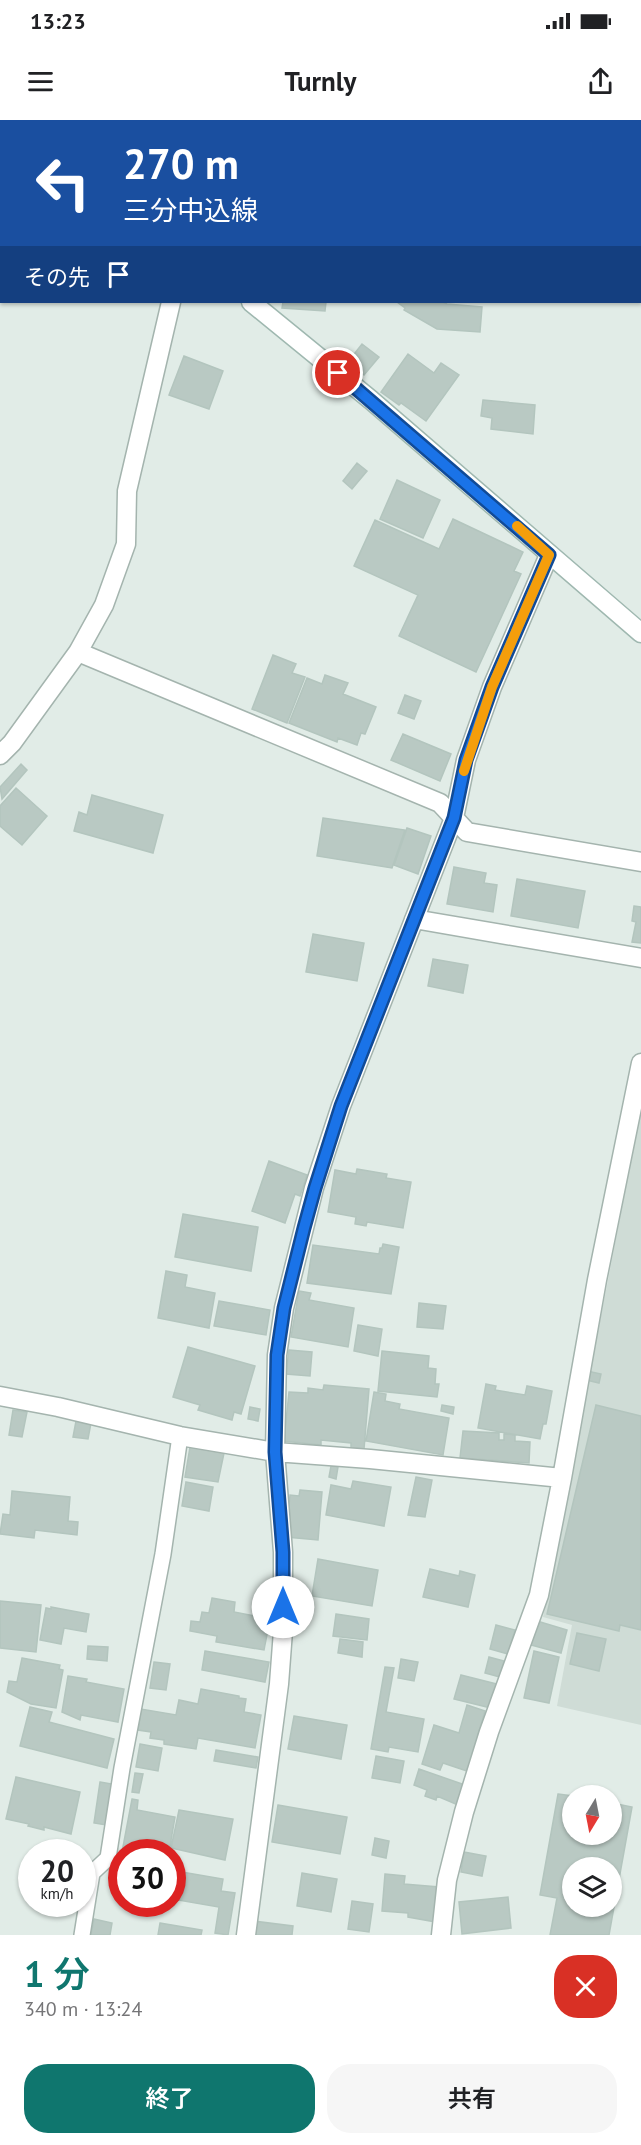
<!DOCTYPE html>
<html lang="ja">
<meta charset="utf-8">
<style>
body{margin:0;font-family:"PT Sans","Noto Sans JP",sans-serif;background:#f6f6f6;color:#202124;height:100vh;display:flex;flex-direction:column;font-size:22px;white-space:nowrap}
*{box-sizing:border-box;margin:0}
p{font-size:20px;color:#757577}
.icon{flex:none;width:33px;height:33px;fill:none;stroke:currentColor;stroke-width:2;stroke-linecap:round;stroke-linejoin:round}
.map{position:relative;height:1815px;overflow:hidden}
.drawer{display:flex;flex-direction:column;background:#fff;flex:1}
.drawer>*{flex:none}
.top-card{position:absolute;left:0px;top:0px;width:642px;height:183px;box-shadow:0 2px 4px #0004;background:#1a4fa0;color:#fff;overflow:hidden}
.needle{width:39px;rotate:190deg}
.controls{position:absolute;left:562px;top:1665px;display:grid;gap:12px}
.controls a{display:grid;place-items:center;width:60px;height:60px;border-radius:50%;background:#fff;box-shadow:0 2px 4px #0004;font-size:30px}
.speed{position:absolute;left:18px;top:1719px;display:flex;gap:12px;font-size:30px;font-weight:700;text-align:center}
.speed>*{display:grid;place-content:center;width:78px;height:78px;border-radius:50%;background:#fff;box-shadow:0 2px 4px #0004;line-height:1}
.speed small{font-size:15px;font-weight:400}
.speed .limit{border:9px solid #d22;background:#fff;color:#111}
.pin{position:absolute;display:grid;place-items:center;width:51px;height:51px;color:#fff;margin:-26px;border:3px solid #fff;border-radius:50%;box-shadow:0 2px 6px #0007}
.me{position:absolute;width:66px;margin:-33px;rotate:0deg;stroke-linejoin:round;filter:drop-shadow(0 0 4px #0008)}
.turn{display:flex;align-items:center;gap:21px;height:126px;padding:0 24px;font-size:27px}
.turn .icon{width:78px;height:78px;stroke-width:2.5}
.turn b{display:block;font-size:42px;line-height:51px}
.then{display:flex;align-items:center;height:57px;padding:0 24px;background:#0003;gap:12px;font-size:22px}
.round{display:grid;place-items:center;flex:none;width:63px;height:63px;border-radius:24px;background:#f6f6f6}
.overview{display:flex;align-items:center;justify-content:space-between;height:102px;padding:0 24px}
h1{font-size:36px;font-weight:600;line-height:45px;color:#0f766e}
.cta{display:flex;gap:12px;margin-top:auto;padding:12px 24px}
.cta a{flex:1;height:69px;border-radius:24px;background:#0f766e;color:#fff;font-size:24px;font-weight:600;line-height:69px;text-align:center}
.cta a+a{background:#f6f6f6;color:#202124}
.status{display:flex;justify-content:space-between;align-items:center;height:42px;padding:0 30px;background:#fff;direction:ltr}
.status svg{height:16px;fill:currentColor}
header{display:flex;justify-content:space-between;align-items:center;height:78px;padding:0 24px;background:#fff;font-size:27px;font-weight:600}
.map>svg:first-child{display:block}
.built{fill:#cfdcd6}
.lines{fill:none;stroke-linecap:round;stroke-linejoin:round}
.stream{stroke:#88c4d2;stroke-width:8}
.building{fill:#b9c9c3;stroke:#b3c5be;stroke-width:1.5;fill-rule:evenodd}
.lane-casing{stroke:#a4b4ae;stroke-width:18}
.street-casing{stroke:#a4b4ae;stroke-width:21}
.secondary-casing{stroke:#9fb8b0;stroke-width:21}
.lane{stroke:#fff;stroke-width:15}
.street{stroke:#fff;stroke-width:18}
.secondary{stroke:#fff;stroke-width:18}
.route-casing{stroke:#114b97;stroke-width:15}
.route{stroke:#1a73e8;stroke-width:10}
.slow{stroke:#f59e0b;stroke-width:10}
</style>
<div class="status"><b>13:23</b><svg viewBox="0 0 49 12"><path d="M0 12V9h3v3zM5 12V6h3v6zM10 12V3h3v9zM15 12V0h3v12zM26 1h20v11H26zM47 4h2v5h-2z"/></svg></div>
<header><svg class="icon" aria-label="menu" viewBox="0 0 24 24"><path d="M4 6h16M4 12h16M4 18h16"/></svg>Turnly<svg class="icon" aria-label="share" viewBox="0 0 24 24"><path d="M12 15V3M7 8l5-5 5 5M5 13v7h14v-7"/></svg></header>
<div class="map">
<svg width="641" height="1815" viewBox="0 0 641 1815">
<rect width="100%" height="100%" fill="#e1ece7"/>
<path class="built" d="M641,989V1605L557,1586L572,1505L543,1497Z"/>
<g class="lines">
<path class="stream" d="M640,92H641"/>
</g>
<path class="building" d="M283,182H326L325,191L282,188Z
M397,182H443L447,184L482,187L480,212L437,209L404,190L405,188Z
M362,224L379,237L364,255L348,242Z
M408,234L434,253L441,243L459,255L426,301L401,283L399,285L381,272Z
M184,236L223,251L209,289L169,275Z
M483,280L535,285L533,314L491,309L492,298L481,296Z
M357,343L367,351L352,369L343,361Z
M397,360L440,380L423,418L380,399Z
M453,399L523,432L514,451L521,454L476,552L399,516L418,475L354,446L375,400L439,429Z
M273,535L296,544L292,553L305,557L287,603L252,589Z
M325,555L348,563L343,574L376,587L365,614L361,613L357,625L338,618L337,622L289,603L307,558L322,564Z
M405,575L421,581L414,599L398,593Z
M403,614L451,634L440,661L391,640Z
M21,644L27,650L2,679L0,667Z
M16,668L47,696L22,725L0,706V686Z
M92,675L163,695L153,733L74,711L79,692L87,695Z
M323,698L405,710L392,748L317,736Z
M407,708L431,716L418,754L394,745Z
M454,747L486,753L484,763L497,765L493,792L447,784Z
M517,759L585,771L578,808L511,796Z
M634,786L641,787V823L632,822L636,802L632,801Z
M313,814L364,823L357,861L306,852Z
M433,839L468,845L463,873L428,866Z
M269,1041L307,1055L300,1076L295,1074L285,1103L252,1091Z
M357,1049L387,1054L386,1058L411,1062L403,1108L367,1102L366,1106L355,1104L356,1097L328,1092L335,1050L356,1054Z
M183,1094L258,1107L251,1151L175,1137Z
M383,1124L399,1127L391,1174L307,1163L313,1125L379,1134L380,1128H382Z
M166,1151L187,1155L185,1167L215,1173L209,1208L158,1198Z
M299,1171L311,1173L309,1180L354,1188L348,1227L291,1217Z
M219,1181L270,1190L266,1215L214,1206Z
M419,1183L446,1186L443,1209L417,1207Z
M358,1205L382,1209L378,1236L354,1231Z
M188,1227L255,1246L241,1294L234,1292L232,1300L198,1290L200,1285L173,1277Z
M289,1230L312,1232L310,1256L286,1254Z
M382,1231L429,1236L428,1248L436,1249L435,1264H439L437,1277L378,1271Z
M587,1251L601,1254L599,1263L586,1260Z
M486,1264L496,1266L495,1270L525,1275L527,1266L552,1271L546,1304H543L540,1319L478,1308Z
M324,1265L369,1269L364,1329L351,1328V1323L321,1320V1325L284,1321L289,1272L308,1273V1268L323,1270Z
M374,1272L386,1274L385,1281L400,1284L399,1289L449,1298L443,1335L366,1321Z
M442,1285L454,1287L453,1294L441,1291Z
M596,1285L641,1296V1510L620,1505L619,1511L547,1494Z
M250,1287L260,1289L258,1301L248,1299Z
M13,1290L27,1292L22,1317L9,1315Z
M76,1301L91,1303L88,1319L73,1317Z
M463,1311L499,1313V1320H504V1314L515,1315V1321L530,1322L529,1343L460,1338Z
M190,1327L224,1333L218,1362L185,1357Z
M331,1346L338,1347L336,1359L329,1357Z
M416,1357L432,1360L425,1397L408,1395Z
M353,1361L391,1367L384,1406L326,1395L331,1365L351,1369Z
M186,1362L213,1367L209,1391L182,1386Z
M300,1370L322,1372L318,1420L286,1417L290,1375L299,1376Z
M12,1371L70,1377L68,1401L78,1402L77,1415L35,1410L34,1418L0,1414L3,1394L10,1395Z
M318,1439L378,1450L372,1486L312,1476Z
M430,1449L459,1456L460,1451L475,1455L468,1487L423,1477Z
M212,1478L235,1482L234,1492L270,1499L264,1530L216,1522L217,1516L190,1511L191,1501L200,1502L202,1492L209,1493Z
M0,1481L41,1485L36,1532L0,1528Z
M51,1487L89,1494L86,1512L64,1508L61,1524L40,1520L46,1488L51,1489Z
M336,1494L369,1499L367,1520L333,1516Z
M537,1501L567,1510L561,1533L531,1525Z
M496,1505L515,1510L508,1534L490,1529Z
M577,1513L606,1519L599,1551L570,1544Z
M340,1519L363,1522L362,1537L338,1533Z
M88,1526L108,1527L107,1541L87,1539Z
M205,1531L269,1542L265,1562L202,1550Z
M534,1531L559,1537L549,1583L524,1578Z
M489,1537L504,1541L500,1557L485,1553Z
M22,1538L60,1545L59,1549L63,1550L56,1588L31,1584L7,1572L9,1561L17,1562Z
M401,1539L418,1542L414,1561L398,1558Z
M154,1542L170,1544L166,1570L150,1568Z
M385,1547L394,1548L386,1592L424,1599L418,1632L389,1627L388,1632L371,1629Z
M461,1555L497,1564L491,1588L454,1579Z
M68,1556L87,1559L86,1562L124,1569L118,1602L81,1595L80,1600L62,1592Z
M201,1569L239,1576V1578L246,1579L244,1592L261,1595L255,1628L198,1618L196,1629L164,1624V1620L150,1618L151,1612L138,1610L141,1589L176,1595L179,1580L198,1584Z
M467,1585L485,1591L478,1615L481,1616L470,1652L443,1643L440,1650L422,1644L434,1605L459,1613Z
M30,1587L52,1592L49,1602L114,1619L107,1648L20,1626Z
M294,1596L347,1605L341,1639L288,1629Z
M140,1624L162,1628L158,1651L136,1647Z
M216,1630L258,1637L256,1648L214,1641Z
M376,1636L404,1641L400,1663L372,1658Z
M419,1649L465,1665L458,1685L437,1676L436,1680L425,1676L427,1670L414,1665Z
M135,1653L143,1654L139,1673L132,1672Z
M16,1657L80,1672L71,1714L44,1707V1710L28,1706L29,1704L6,1699Z
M100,1662L112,1664L106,1705L94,1703Z
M558,1674L573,1676V1714H612V1683L632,1687L609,1815H550L557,1778L540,1775ZM573,1748H612V1786H573Z
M132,1679L138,1680L137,1690L175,1697L169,1732H122Z
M278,1685L347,1697L340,1734L272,1722Z
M179,1690L233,1699L225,1740L171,1728Z
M375,1718L389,1721L386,1738L372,1735Z
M464,1732L486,1736L482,1756L461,1752Z
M118,1742H122V1759L115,1758Z
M176,1751L223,1759L221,1771L235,1773L228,1815L215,1813L219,1787L172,1779Z
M302,1753L337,1759L331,1792L297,1786Z
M385,1754L405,1756L404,1764L439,1767L436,1802L408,1797V1793L382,1791Z
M508,1777L511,1808L462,1814L459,1782Z
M352,1781L373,1784L369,1812L348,1809Z
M134,1784H155L153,1794L132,1791Z
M94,1799L112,1803L110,1815H91Z
M253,1801L293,1806L292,1815H252Z
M160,1803L202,1810L201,1815H158Z"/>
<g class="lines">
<defs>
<path id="lane" d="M82,1815L92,1753L108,1738L122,1648L163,1434L180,1316"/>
<path id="street" d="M640,79H641
M78,532L440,683L467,712L641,742
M0,635L12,623L78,532L104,485L126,424L127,371L171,182
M414,799L641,838
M0,1276L58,1287L180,1316L275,1332L370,1339L562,1358
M246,1815L279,1564L283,1511V1432L275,1332L277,1235L284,1188L314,1068L341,986L454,698L466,640L492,567L549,435
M441,1815L447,1760L464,1692L489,1612L539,1475L562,1358L597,1160L641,943"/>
<path id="secondary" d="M36,0L38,2
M251,182L371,280L641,513"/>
</defs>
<use href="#lane" class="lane-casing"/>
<use href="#street" class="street-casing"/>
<use href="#secondary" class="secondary-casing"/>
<use href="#lane" class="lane"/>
<use href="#street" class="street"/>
<use href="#secondary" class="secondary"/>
</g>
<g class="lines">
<defs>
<path id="route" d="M283,1487V1432L275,1332L277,1235L284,1188L304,1108L315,1068L341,986L454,698L466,640L492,567L549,435L338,253"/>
</defs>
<use href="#route" class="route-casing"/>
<use href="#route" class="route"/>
<path class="slow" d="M464,651L492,567L549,435L517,406"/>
</g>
</svg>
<div class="controls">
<a><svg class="needle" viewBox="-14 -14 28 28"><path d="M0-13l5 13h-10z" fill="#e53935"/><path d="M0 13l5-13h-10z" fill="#757577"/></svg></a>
<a><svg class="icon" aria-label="layers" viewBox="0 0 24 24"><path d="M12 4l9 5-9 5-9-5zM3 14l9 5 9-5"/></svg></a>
</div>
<div class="speed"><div>20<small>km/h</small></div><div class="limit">30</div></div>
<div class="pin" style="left:338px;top:253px;background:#d93025"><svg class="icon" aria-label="arrive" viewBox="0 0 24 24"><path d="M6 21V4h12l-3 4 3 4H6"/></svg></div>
<svg class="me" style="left:283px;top:1487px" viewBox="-20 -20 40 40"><circle r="19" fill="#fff"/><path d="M0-13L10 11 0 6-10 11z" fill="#1a73e8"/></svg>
<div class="top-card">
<div class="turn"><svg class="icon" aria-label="left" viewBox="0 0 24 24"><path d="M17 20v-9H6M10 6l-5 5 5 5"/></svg><div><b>270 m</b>三分中込線</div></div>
<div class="then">その先<svg class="icon" aria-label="arrive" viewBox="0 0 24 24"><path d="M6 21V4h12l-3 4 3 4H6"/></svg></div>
</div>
</div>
<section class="drawer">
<div class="overview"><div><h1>1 分</h1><p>340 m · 13:24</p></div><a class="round" style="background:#d93025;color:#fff"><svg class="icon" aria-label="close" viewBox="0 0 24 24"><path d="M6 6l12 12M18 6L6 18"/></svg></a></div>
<div class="cta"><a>終了</a><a>共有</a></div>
</section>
